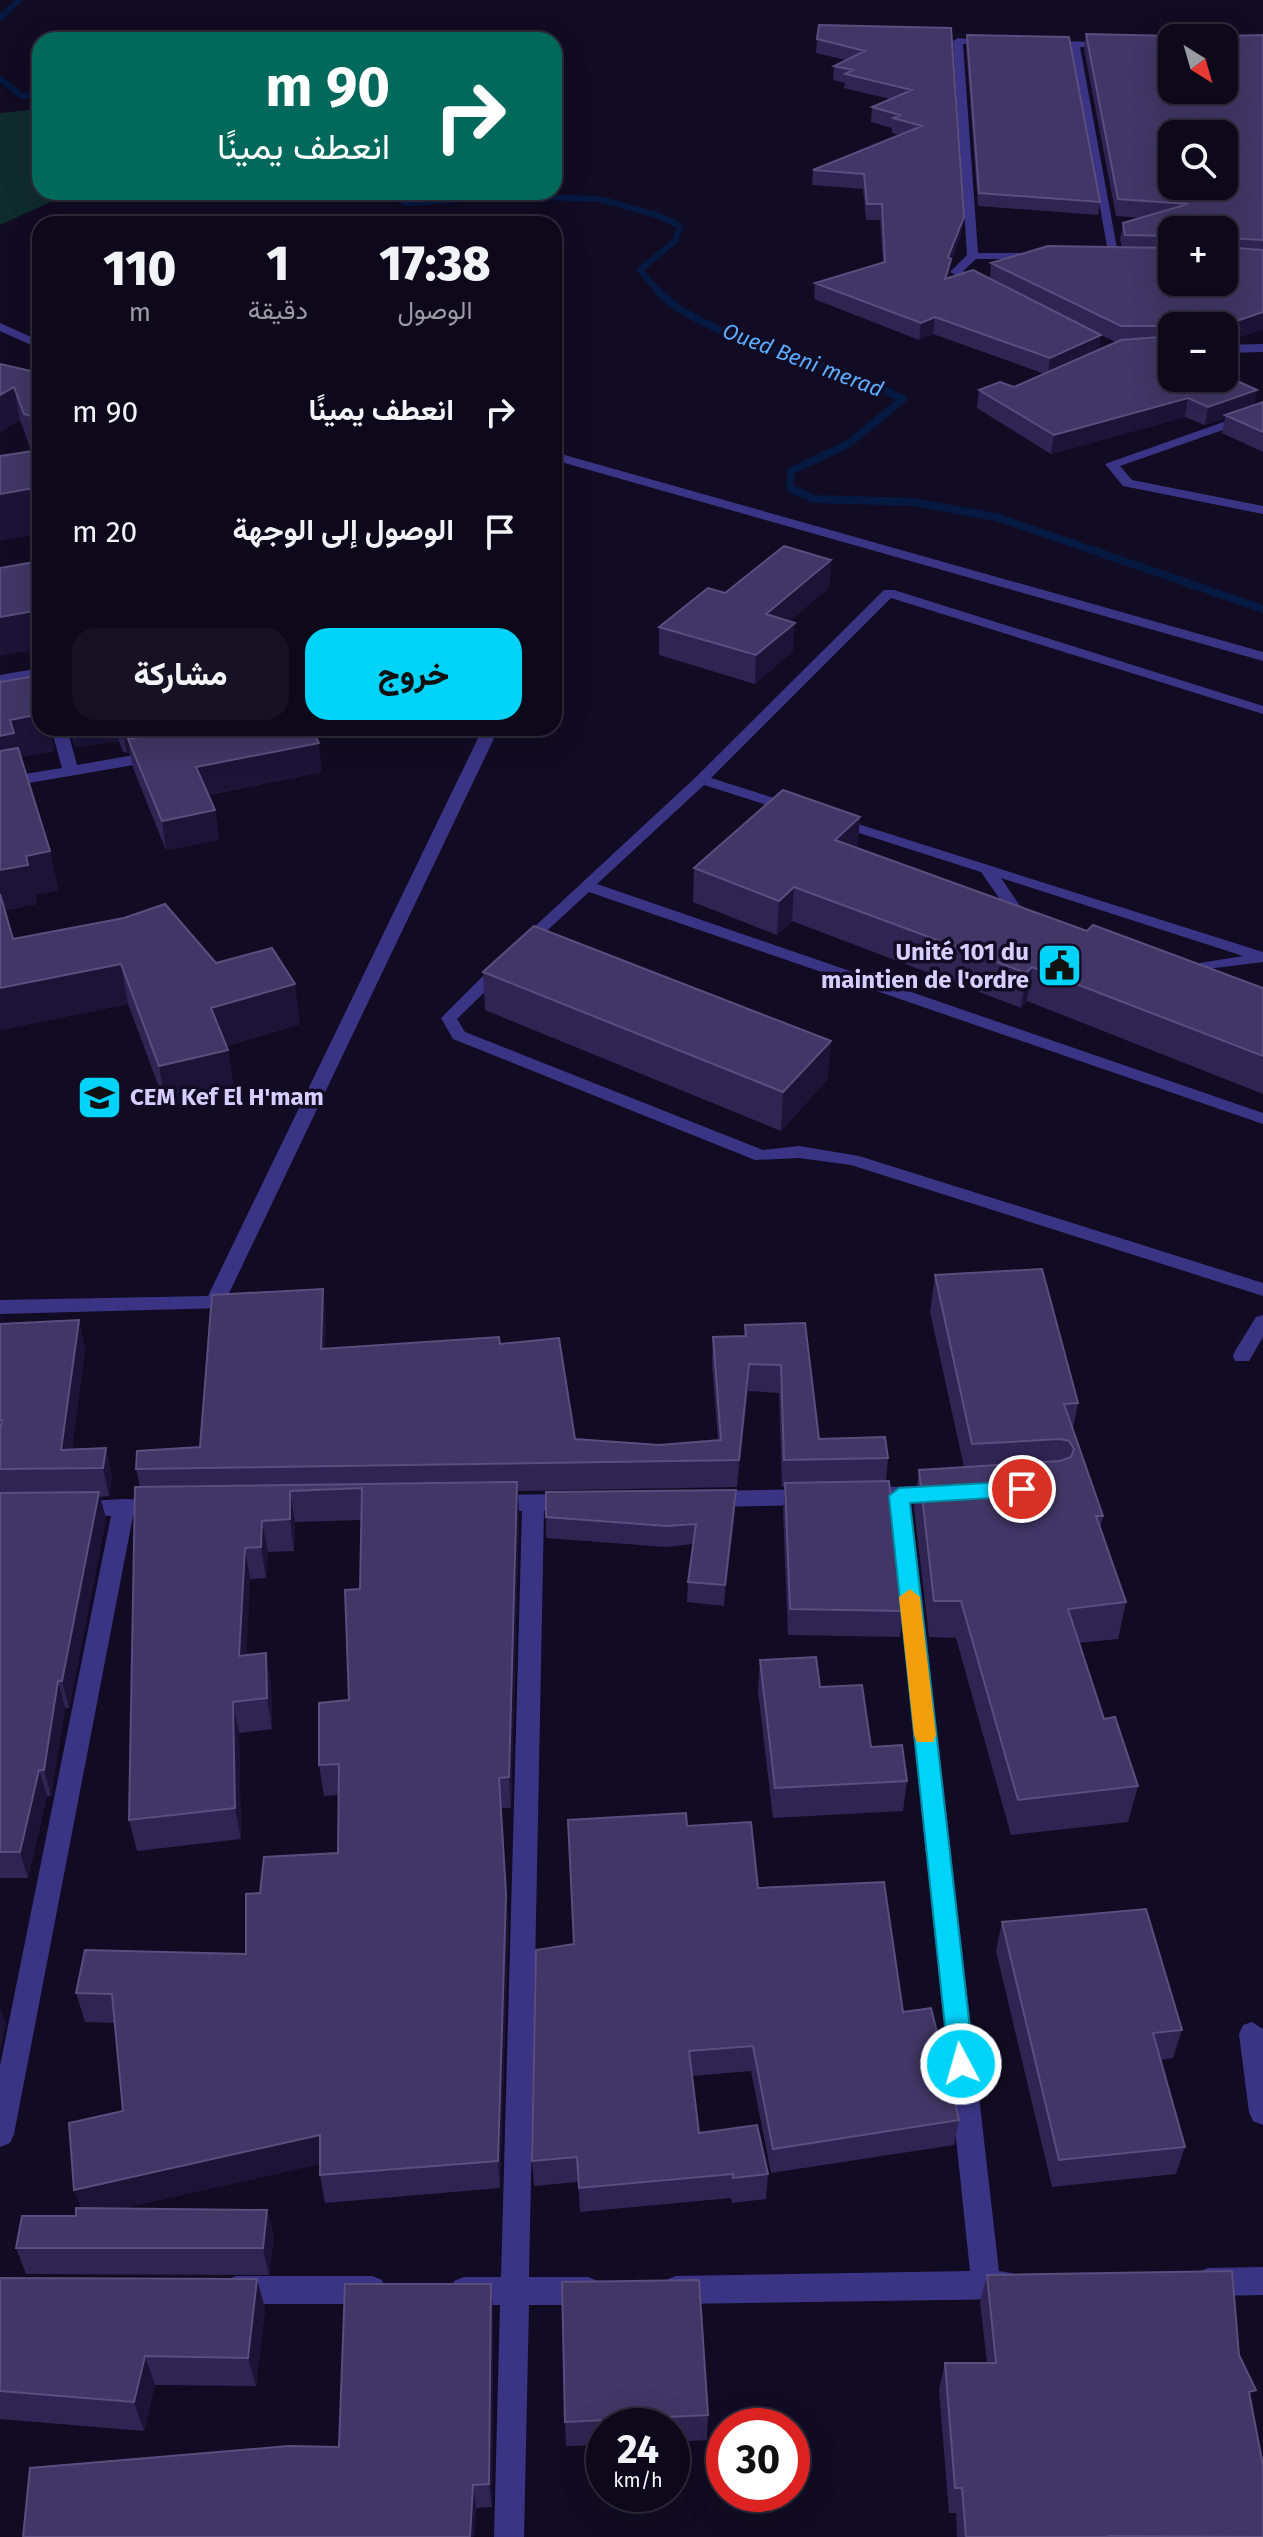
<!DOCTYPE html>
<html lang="ar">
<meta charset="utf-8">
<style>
body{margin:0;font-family:"Fira Sans",Vazirmatn,sans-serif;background:#161223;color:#f1f3f6;direction:rtl;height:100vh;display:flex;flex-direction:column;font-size:30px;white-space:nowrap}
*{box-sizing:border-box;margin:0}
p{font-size:26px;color:#9a9aa2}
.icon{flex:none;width:44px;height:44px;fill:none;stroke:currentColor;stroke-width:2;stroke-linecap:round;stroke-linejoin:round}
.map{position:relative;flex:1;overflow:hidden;direction:ltr}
.side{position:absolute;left:32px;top:216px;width:530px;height:520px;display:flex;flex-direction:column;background:#0d091a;border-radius:24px;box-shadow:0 8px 32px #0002,0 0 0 2px #2d2a39;direction:rtl}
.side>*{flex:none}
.hud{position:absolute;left:32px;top:32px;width:530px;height:168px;border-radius:24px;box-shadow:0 8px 32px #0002,0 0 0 2px #2d2a39;direction:rtl;background:#00695c;color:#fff;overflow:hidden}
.needle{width:52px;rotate:143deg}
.fabs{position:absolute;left:1158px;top:24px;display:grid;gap:16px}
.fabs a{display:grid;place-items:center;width:80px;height:80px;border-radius:16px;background:#0d091a;box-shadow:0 8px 32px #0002,0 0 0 2px #2d2a39;font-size:40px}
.speed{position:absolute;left:586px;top:2408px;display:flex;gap:16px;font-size:40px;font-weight:700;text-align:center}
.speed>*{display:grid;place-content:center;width:104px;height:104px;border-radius:50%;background:#0d091a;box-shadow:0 8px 32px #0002,0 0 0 2px #2d2a39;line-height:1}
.speed small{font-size:20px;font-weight:400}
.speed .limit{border:12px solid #d22;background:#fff;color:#111}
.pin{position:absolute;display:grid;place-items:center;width:68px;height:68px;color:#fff;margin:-34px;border:4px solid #fff;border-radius:50%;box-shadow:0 2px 8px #0007}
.me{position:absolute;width:88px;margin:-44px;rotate:354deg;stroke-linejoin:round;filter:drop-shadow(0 0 6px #0008)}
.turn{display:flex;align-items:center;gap:28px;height:168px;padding:0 40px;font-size:36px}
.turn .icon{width:104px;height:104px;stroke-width:2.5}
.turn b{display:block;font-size:56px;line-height:68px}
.eta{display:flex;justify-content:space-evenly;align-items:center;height:136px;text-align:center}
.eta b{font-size:48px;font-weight:800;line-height:56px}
.action{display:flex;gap:16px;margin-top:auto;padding:16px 40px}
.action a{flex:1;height:92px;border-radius:24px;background:#00d3f9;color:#111;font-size:32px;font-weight:800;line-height:92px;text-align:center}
.action a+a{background:#161223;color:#f1f3f6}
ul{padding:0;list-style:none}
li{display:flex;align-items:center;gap:24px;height:120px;padding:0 40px}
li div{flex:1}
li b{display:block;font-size:30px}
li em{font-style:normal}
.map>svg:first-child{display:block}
.green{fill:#0f2c2d}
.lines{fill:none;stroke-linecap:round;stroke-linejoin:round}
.stream-far1{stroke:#061941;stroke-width:6}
.stream{stroke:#061941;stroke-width:8}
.lane{fill:#3b3485;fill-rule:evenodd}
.street{fill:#3b3485;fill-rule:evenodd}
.wall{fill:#302452;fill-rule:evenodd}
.shaded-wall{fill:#1c1337}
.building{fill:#413665;stroke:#594e7d;stroke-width:2;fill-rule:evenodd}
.route{fill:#00d3f9;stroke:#0089a2;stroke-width:2}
.slow{fill:#f59e0b}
.labels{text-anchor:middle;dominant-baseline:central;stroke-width:7;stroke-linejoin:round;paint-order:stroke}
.far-water-label{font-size:22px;font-style:italic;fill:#5cabff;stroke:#110c23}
.poi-label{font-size:24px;font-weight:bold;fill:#d6ceff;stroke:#110c23;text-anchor:end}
</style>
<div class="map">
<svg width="1263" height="2537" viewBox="0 0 1263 2537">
<rect width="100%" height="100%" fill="#110c23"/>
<path class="green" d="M40,109V192H73L0,225V113Z"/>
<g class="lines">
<path class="stream-far1" d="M0,18L19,0
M0,79L22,96L40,95
M380,192L407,203L506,196L600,199L660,216L680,226L675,241L640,270L660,293"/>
<path class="stream" d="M658,291C691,329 802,360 852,375C869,381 886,391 903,399L848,444L791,471L790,488L814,499L912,502L996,517L1263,609"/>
<path class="lane" d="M884,590H894L1263,706V714L891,598L711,778L796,805V811H786L704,785L597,884L1263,1113V1124L589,892L527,949H517L514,946L517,943L696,777Z
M839,818L1263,952V962L1175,973L1173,970L1175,967L1243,956L1001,878L1031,922L1028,925H1018L981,872L834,825V819Z
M501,962L507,964L509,967L507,970L457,1019L465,1032L763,1150L799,1146L859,1156L1263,1283V1296L851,1165L799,1158L755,1160L453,1039L441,1018L495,964Z
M1263,1315V1337L1249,1361H1235L1233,1356L1235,1351L1256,1317Z"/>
<path class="street" d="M958,38L1000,42L995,45L963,44L978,253H1040L1046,256L1040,259H976L963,271L986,284V288L982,289L950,272L967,255L953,41Z
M1043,41L1111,42L1116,45L1111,48L1080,47L1119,259L1109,257L1071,47L1040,46Z
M0,323L40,341V349L0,331Z
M1263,344V352L1224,353V345Z
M1263,408V416L1120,466L1132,480L1263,506V514L1123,486L1105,464Z
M554,452L1263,652V661L554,460Z
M40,668V676L0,683V675Z
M51,728H67L77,765L157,751L165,756L157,761L0,788V778L62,768Z
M483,728H499L222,1308L0,1314V1300L208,1296Z
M940,1485L948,1487L951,1493L948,1499L911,1503L999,2271L1022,2275L1026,2285L1022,2295L1012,2299L676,2304L666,2300L662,2290L666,2280L676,2276L970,2271L889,1503L856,1502L853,1496L856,1490L864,1488Z
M812,1489L820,1491L823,1497L820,1503L812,1505L708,1507L700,1505L697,1499L700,1493L708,1491Z
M572,1494L580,1496L583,1502L580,1508L544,1511L529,2277H588L598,2281L602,2291L598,2301L588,2305H529L524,2537H494L500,2305H464L454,2301L450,2291L454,2281L464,2277H501L522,1511L484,1509L481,1503L484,1497L492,1495Z
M124,1499L168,1501L171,1507L168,1513L133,1516L14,2134L10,2143L0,2147V2066L111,1516L68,1514L65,1508L68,1502Z
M1252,2022L1263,2029V2125L1253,2121L1249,2112L1239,2034L1243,2025Z
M1263,2267V2295L1208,2296L1198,2292L1194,2282L1198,2272L1208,2268Z
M236,2276H372L382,2280L386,2290L382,2300L372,2304H236L226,2300L222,2290L226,2280Z"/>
</g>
<path class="wall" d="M951,28L962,232L951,263L949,278L990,279L991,263L1122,247L1120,240L1123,223L1142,218L1116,216L1084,49L1086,34L1174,36L1214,34L1226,36L1263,35V329L1224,342V326H1172V378L1254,405L1263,402V452L1222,433L1225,418L1205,425L1185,417L1051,454L977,408L979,390L1014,387L1045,374L933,334L919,340L814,299L815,283L883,263L880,220H866L863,189L812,185L813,170L900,135L892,133V128L871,122L872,107L890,99L844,88L845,83L833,80L834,66L845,60L816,53L817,39ZM1172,230L1224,282H1172ZM1101,335L1116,342L1099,350Z
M967,35L1100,202L1098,215L978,206L966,47Z
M0,364L40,373V534L0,540V456L37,450L30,448Z
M831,560L829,588L789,621L793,651L755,684L659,655V627L725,593Z
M0,680L40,728H50L54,751L21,757L50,851L58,890L35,895L37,904L4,910L13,939L216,963L300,1024L226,1046L228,1050L234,1090L166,1106L128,1004L0,1030Z
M70,728H311L322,772L208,795L215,810L219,840L166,850L133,768L130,753L123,752L119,741L75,747Z
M860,817L857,848L1087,931L1263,988V1094L1027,1001L1021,1008L792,921L777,935L693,902L694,868Z
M483,972L828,1079L781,1131L485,1010Z
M935,1275L1078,1403L1073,1429L1103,1516L1100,1529L1126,1602L1118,1639L1079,1643L1104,1719L1138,1786L1128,1822L1011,1835L956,1638L929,1637L914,1507L919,1470L964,1467L930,1312Z
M326,1316L325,1348L500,1344L575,1439L659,1445L718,1440L712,1364L713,1337L744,1336L745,1325L805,1323L819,1439L888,1458L886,1482L903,1611L900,1637L788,1635L783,1510L785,1487H782L779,1393L748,1391L737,1487L518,1491L519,1513L511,1808H501L508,1924L500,2188L325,2203L320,2175V2164L124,2208L267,2210L274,2236L269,2275L26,2274L16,2248L76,2216L123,2111L115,2023L85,2022L76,1993L246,1954L260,1893L338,1853L339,1795L324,1796L319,1765L349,1700L360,1589L361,1520L295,1522L294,1551L268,1552L266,1578L250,1579L246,1656L271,1684L272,1729L239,1733L241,1839L137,1851L129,1820L140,1487L136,1469L200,1447Z
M79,1320L85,1349L72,1449L106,1448L112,1476L109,1496L100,1497L106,1519L69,1708H65L51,1796H47L28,1878H0V1324Z
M735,1510L724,1606L687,1602L688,1582L693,1544L666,1547L546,1538V1517Z
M760,1660L820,1687L871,1747L907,1781L903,1811L773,1818L758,1691Z
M687,1826L903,2012L959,2120L954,2145L771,2173L751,2071L692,2076L699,2133L768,2174L766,2199L732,2203L731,2198L580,2212L578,2182L534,2186L532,2161L574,1944Z
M1002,1922L1182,2030L1173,2058L1160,2060L1185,2147L1176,2174L1052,2187L996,1951Z
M987,2275L1239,2355L1251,2400L1263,2537H957L956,2513H949L939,2390L945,2363H987L980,2302Z
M0,2278L257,2279L265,2309L256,2386L155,2385L144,2431L0,2419Z
M493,2309L492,2507L476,2508L474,2537H23L339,2447Z
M708,2415L707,2440L672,2442V2426H604V2445L566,2446L565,2422Z"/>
<path class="shaded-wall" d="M964,217L962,232L951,263L950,275L944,295L948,257Z
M1263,312V329L1224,342V326H1222Z
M935,317L933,334L919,340L921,323Z
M1101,335L1099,351L1048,375L1050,358Z
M14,387L20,420L0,432V395Z
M1257,390L1254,408L1225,415V418L1205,425L1208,407Z
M1188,398L1185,417L1051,454L1054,435Z
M40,487V534L0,540V494Z
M831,560L829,588L764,642L766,614Z
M40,610V649L0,656V617Z
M795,623L793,651L755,684L756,655Z
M40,714V728H50L54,751L19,757L0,776V736L10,720Z
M72,728H117L119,741L75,747Z
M122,728H276L128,739L130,753H127Z
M319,743L322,772L200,796L196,767Z
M215,810L219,840L166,850L162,821Z
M860,817L857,851L835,840Z
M50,851L58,890L35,895L37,904L2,910L0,901V870L26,856Z
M794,887L792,921L777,935L779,901Z
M121,964L128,1004L0,1030V988Z
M1032,967L1027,1001L1021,1008L1026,973Z
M295,984L300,1024L217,1048L211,1008Z
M831,1041L828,1079L781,1131L783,1092Z
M228,1050L234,1090L166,1106L159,1066Z
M323,1289L326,1316L324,1376L321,1349Z
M79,1320L85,1349L70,1468L61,1450Z
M749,1364L748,1391L737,1487L739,1460Z
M106,1448L112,1476L109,1496L103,1468Z
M517,1482L519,1513L511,1808L509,1777Z
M736,1490L735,1510L724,1606L725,1585Z
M290,1491L295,1522L294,1551L290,1519Z
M99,1492L106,1519L69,1708L62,1681Z
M262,1521L268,1552L266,1578L261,1547Z
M245,1548L250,1579L245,1687L239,1656Z
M266,1653L271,1684L272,1729L267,1698Z
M58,1681L65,1708L51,1796L44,1770Z
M233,1702L239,1733L241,1839L235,1808Z
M39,1770L47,1796L28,1878L20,1852Z
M499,1778L508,1924L500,2188L498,2161Z
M0,2007L6,2023L0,2051Z
M320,2135L325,2163L84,2217L74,2190Z
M267,2210L274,2236L269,2275L263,2248Z
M257,2279L265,2309L256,2386L248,2358Z
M491,2284L493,2309L492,2507L489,2484Z
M145,2356L155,2385L144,2431L134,2402Z
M473,2485L476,2508L474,2537H470Z"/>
<path class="building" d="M819,25L951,28L964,217L948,257L951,259L945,279L973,270L1101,335L1050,358L935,317L921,323L815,283L885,262L882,204H867L864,174L813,170L922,126L893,118L900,115L872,107L912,90L845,74L853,70L834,66L865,51L817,39Z
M1211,29L1214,34L1226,36L1263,35V240L1227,238L1224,246V230H1172V236L1125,235L1123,223L1188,204L1118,199L1086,34L1174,36L1177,30ZM1172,38H1224V90H1172ZM1172,134H1224V186H1172Z
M967,35L1069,37L1100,202L979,193Z
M1048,246L1172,248V282H1224V247L1263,250V312L1222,326H1121L991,263Z
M1172,336V378H1224V375L1257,390L1208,407L1188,398L1054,435L979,390L1000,382L1014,387L1121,340Z
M0,364L40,373V419L24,414L14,387L0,395Z
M1263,402V432L1225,415Z
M40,450V487L0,494V456Z
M784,546L831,560L766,614L795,623L756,655L659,627L708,588L725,593Z
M40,561V610L0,617V568Z
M40,675V714L10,720L14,733L0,736V680L1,682Z
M192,728H311L319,743L196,767L215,810L162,821L128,739Z
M18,748L50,851L26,856L28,865L0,870V751Z
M783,790L860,817L835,840L1087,931L1093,925L1263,988V1056L1032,967L1026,973L794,887L779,901L694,868Z
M0,894L13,939L124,918L165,904L216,963L272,948L295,984L211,1008L228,1050L159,1066L121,964L0,988Z
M534,926L831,1041L783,1092L483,972Z
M1042,1269L1078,1403L1064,1404L1103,1516H1096L1126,1602L1068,1609L1104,1719L1115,1717L1138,1786L1018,1800L961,1601H934L919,1470L1060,1461L1071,1457L1074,1449L1069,1441L1060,1439L972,1444L935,1275Z
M323,1289L321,1349L499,1337L500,1344L559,1338L575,1439L659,1445L721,1440L713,1337L746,1336L745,1325L805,1323L819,1439L885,1437L888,1458L784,1460L781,1365L749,1364L739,1460L136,1469L137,1451L200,1447L212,1295Z
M79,1320L61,1450L106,1448L103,1468L0,1469V1431L2,1420H0V1324Z
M889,1481L903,1611L790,1609L785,1483Z
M517,1482L509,1777L499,1778L506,1894L498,2161L320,2175V2135L74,2190L69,2123L123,2111L112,1994L76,1993L85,1950L246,1954V1894L260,1893L264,1857L338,1853L339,1764L319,1765V1703L349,1700L345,1590L360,1589L362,1488L290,1491V1519L262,1521L261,1547L245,1548L239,1656L266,1653L267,1698L233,1702L235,1808L129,1820L135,1487Z
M736,1490L725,1585L688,1582L696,1524L667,1526L546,1517V1492Z
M99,1492L62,1681H58L44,1770H39L20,1852H0V1493Z
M816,1657L820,1687L862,1685L871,1747L902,1745L907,1781L775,1788L760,1660Z
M686,1813L687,1826L751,1822L758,1888L884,1882L903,2012L931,2008L959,2120L773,2149L753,2046L689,2051L699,2133L757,2125L768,2174L733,2178V2174L579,2188L577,2157L532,2161L536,1950L574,1944L568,1820Z
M1146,1909L1182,2030L1153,2033L1185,2147L1059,2160L1002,1922Z
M76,2208L267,2210L263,2248H16L22,2216H76Z
M1232,2271L1239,2355L1256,2390L1249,2392L1263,2466V2537L1109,2536L1110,2537H966L962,2488H955L945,2363H996L987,2275Z
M0,2278L257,2279L248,2358L145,2356L134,2402L0,2391Z
M699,2280L708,2415L565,2422L562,2282Z
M345,2284H491L489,2484L473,2485L470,2537H23L30,2468L289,2446L339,2447Z"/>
<path class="route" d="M1022,1481L1032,1489L1022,1496L910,1503L974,2064L970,2072L961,2076L953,2072L949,2064L889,1496L899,1488Z"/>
<path class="slow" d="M910,1589L920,1597L936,1735L933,1742H917L914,1735L899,1597Z"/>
<defs>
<symbol id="civic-square" viewBox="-11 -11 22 22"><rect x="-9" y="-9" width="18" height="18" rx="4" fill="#00d3f9" stroke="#110c23"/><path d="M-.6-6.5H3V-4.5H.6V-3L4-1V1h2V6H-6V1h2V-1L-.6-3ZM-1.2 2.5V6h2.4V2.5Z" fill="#111"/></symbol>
<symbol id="school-square" viewBox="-11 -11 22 22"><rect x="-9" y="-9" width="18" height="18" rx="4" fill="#00d3f9" stroke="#110c23"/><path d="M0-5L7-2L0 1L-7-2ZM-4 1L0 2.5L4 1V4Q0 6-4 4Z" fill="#111"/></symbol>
</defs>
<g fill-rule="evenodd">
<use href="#civic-square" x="1034" y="940" width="51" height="51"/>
<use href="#school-square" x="74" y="1072" width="51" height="51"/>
</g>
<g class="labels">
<g class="far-water-label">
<text transform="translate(803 360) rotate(21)">Oued Beni merad</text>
</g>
<g class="poi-label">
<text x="1029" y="952">Unité 101 du<tspan x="1029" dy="28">maintien de l'ordre</tspan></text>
<text x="130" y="1097" text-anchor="start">CEM Kef El H'mam</text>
</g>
</g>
</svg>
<div class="fabs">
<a><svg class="needle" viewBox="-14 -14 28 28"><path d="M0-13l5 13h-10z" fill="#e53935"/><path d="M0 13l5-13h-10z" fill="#9a9aa2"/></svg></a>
<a><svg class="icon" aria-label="search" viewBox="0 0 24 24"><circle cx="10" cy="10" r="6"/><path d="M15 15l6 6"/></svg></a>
<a>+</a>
<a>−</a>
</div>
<div class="speed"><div>24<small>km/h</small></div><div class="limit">30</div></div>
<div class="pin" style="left:1022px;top:1489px;background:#d93025"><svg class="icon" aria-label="arrive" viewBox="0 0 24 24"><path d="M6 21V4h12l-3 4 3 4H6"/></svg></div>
<svg class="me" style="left:961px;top:2064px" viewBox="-20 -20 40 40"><circle r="17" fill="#00d3f9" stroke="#fff" stroke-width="3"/><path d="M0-11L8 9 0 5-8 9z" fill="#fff"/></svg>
<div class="hud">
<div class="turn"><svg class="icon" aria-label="right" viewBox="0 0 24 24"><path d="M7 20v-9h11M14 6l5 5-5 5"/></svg><div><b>90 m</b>انعطف يمينًا</div></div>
</div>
<section class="side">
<div class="eta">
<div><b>17:38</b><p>الوصول</p></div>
<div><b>1</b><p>دقيقة</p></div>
<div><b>110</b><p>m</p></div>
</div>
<ul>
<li><svg class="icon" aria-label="right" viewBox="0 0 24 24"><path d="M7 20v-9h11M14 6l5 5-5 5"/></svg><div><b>انعطف يمينًا</b></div><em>90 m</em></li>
<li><svg class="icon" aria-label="arrive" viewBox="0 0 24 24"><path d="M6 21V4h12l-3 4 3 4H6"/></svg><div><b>الوصول إلى الوجهة</b></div><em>20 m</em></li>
</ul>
<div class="action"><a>خروج</a><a>مشاركة</a></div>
</section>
</div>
